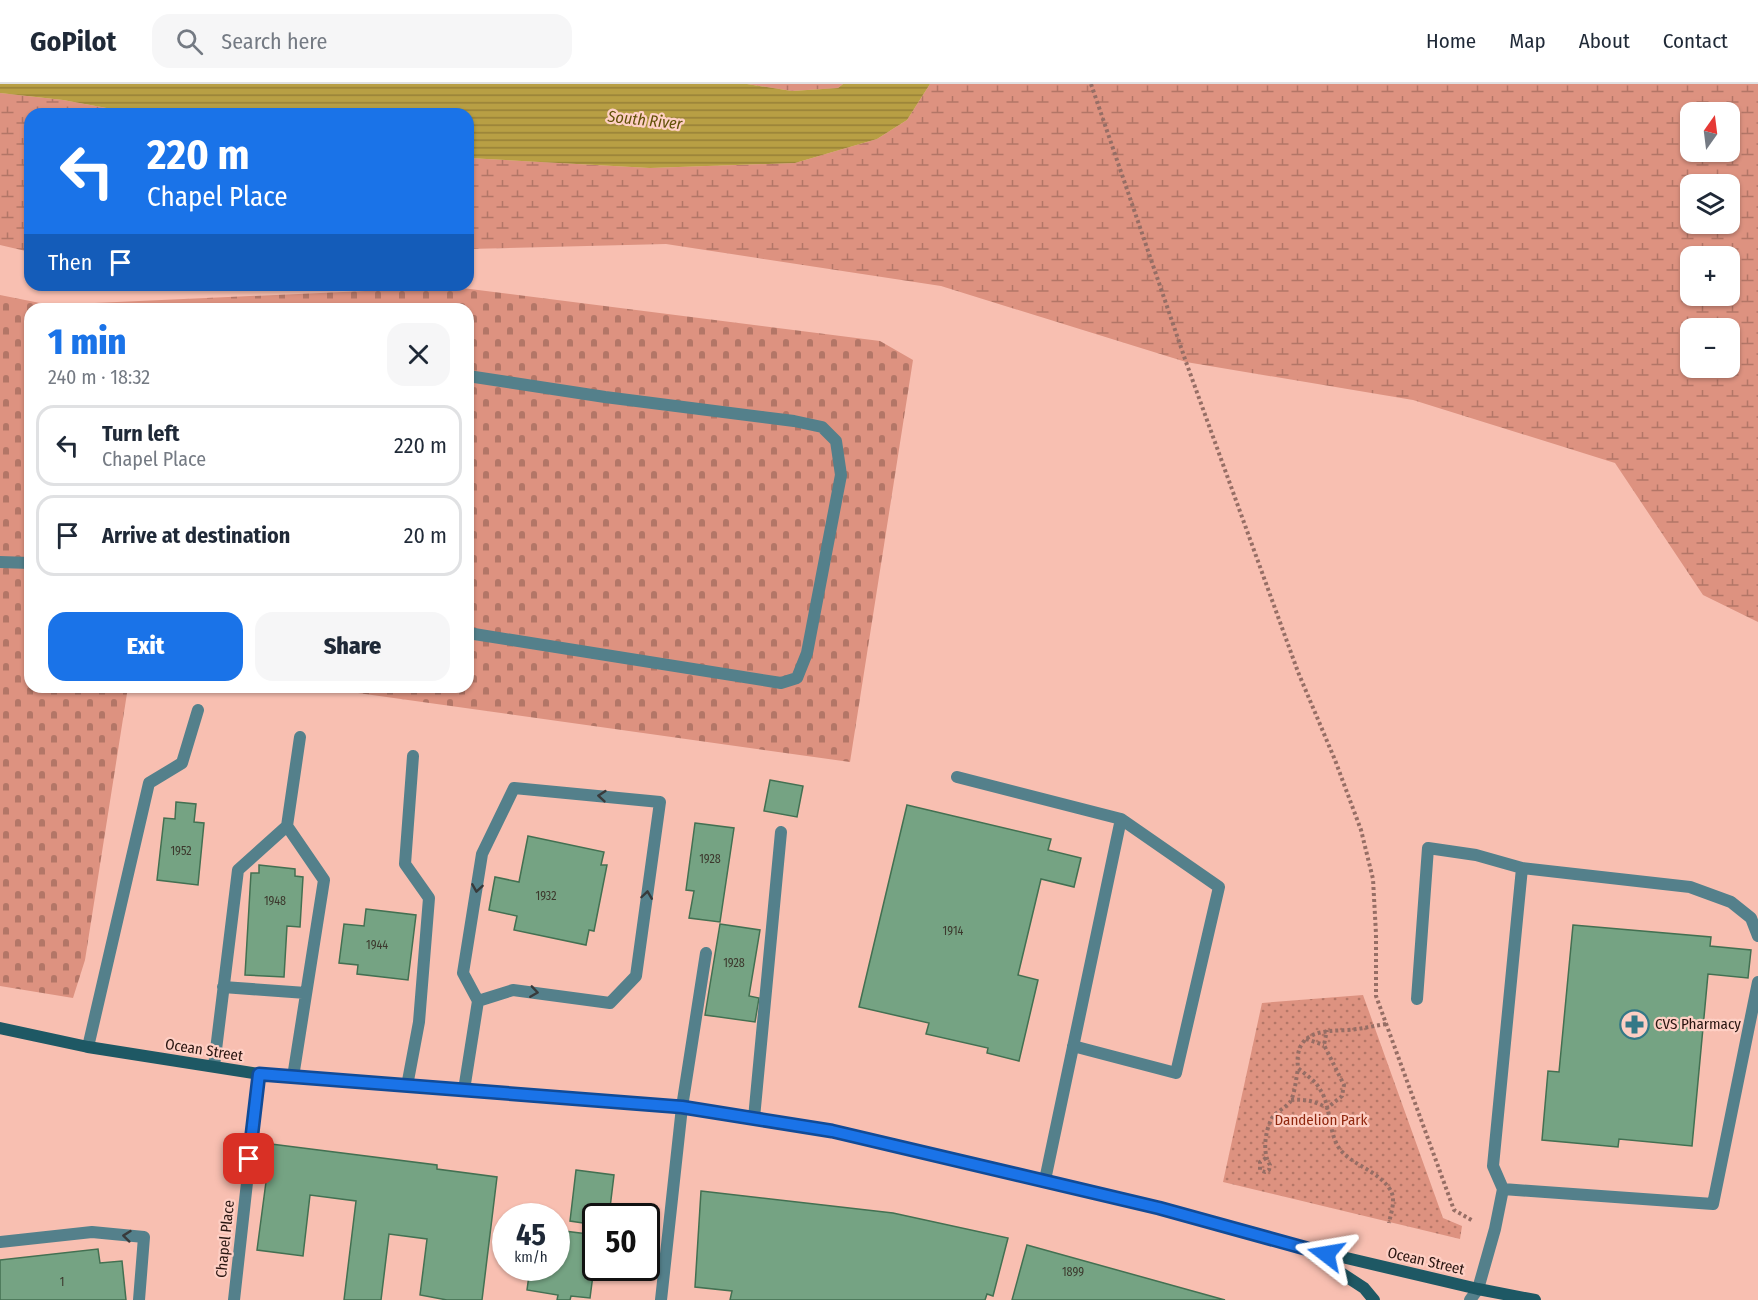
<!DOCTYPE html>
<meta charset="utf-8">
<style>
body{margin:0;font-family:"Fira Sans Condensed",sans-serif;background:#f6f6f7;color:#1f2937;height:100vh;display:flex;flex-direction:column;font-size:22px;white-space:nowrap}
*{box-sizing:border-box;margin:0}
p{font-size:20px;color:#747a83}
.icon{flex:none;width:33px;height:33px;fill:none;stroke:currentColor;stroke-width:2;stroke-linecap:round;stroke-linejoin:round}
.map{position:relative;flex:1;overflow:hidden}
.panel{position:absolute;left:24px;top:219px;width:450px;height:390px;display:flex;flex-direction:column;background:#fff;border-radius:18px;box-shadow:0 2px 4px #0004}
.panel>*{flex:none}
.top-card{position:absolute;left:24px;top:24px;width:450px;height:183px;border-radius:18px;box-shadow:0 2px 4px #0004;background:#1a73e8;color:#fff;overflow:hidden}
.needle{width:39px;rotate:14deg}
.controls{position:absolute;left:1680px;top:18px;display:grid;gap:12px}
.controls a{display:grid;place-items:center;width:60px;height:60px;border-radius:12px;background:#fff;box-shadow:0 2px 4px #0004;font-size:30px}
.speed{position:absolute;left:492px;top:1119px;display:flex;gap:12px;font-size:30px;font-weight:700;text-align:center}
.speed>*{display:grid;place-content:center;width:78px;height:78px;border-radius:50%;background:#fff;box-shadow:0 2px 4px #0004;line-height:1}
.speed small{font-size:15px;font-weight:400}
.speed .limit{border:3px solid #111;border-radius:9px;background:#fff;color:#111}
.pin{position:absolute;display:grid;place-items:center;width:51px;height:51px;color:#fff;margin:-26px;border-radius:12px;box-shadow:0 3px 9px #0006}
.me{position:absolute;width:66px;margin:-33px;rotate:284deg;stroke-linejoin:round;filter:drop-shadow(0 0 4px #0008)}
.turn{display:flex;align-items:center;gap:21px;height:126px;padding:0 24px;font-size:27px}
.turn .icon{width:78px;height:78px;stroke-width:2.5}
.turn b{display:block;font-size:42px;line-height:51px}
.then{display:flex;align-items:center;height:57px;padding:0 24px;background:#0003;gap:12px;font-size:22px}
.round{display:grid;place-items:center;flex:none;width:63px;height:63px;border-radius:18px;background:#f6f6f7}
.overview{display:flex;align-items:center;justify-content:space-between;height:102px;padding:0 24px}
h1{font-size:36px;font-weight:800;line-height:45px;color:#1a73e8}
.cta{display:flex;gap:12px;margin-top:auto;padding:12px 24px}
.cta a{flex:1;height:69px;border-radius:18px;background:#1a73e8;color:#fff;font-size:24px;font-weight:800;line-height:69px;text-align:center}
.cta a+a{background:#f6f6f7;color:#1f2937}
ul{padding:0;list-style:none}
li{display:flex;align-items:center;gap:18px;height:81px;margin:0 12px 9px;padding:0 12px;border:3px solid #e0e1e3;border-radius:18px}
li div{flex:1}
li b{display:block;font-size:22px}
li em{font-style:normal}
header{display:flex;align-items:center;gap:36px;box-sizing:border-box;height:84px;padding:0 30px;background:#fff;border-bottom:2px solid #e0e1e3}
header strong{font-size:28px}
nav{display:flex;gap:33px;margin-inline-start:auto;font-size:21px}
.search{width:420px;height:54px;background:#f6f6f7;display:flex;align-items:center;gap:15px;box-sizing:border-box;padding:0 21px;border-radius:18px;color:#747a83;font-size:22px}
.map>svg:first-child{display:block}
.wetland{fill:url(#wetland-marsh);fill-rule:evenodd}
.cemetery{fill:url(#cemetery-stones)}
.park{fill:url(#park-dots)}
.water{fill:url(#water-rules)}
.building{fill:#75a383;stroke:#437052;stroke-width:1.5}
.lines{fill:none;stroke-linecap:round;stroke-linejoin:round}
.path{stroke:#966e65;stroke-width:4;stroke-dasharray:3 3;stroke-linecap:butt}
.service{stroke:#54808b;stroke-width:12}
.minor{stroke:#54808b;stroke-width:12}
.tertiary{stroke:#54808b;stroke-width:12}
.secondary{stroke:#1e5864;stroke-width:12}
.oneway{stroke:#383a3b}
.route-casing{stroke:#114b97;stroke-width:15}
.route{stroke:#1a73e8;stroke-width:10}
.labels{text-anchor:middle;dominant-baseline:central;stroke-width:4.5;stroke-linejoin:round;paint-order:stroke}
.number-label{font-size:12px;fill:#3c382d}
.poi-label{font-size:15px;fill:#291510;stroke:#fecfc4;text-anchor:start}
.street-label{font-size:15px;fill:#291510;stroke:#fecfc4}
.park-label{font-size:15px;fill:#90280f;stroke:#fecfc4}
.water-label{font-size:16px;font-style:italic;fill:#625108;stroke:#fecfc4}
</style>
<header>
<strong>GoPilot</strong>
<div class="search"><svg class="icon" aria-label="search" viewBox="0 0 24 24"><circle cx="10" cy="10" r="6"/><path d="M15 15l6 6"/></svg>Search here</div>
<nav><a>Home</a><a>Map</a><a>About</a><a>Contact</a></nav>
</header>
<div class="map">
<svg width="1758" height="1216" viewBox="0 0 1758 1216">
<defs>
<pattern id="wetland-marsh" width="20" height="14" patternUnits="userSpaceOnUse" patternTransform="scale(1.5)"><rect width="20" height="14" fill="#dd9280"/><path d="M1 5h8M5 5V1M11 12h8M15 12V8" fill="none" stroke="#b37667"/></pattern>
<pattern id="cemetery-stones" width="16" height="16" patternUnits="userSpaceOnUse" patternTransform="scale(1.5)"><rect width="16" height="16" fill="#dd9280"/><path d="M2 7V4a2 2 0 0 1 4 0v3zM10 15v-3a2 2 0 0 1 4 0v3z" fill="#b37667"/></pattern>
<pattern id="park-dots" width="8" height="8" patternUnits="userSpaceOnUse" patternTransform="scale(1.5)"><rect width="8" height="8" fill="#dd9280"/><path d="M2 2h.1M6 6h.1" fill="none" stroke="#b37667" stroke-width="1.8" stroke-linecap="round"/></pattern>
<pattern id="water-rules" width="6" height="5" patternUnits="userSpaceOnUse" patternTransform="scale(1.5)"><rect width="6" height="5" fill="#b89f44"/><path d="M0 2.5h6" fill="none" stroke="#968037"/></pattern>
</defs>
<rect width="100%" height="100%" fill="#f8bfb1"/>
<path class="wetland" d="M747,0H843L838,4L792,7Z
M930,0H1758V538L1703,511L1615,379L1413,316L1186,278L941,202L666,160L468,165V74L650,84L795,79L877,55L907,36ZM1690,28H1730V68H1690ZM1690,100H1730V140H1690ZM1690,172H1730V212H1690ZM1690,244H1730V284H1690Z
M0,9L63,16L139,30H30V168L0,161Z"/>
<path class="cemetery" d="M454,203L880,257L913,276L850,678L315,603H468V225H30V603H128L85,876L73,914L0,902V211L50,221Z"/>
<path class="park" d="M1363,911L1443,1134L1462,1142L1460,1155L1223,1098L1262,919Z"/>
<path class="water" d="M0,0H747L792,7L838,4L843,0H930L907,36L877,55L795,79L650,84L468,74V30H139L63,16L0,9Z"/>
<path class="building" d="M770,696L803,702L797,733L764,727Z
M176,718L196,720L194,738L204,739L198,801L157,796L164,734L175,735Z
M907,721L1051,755L1048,766L1081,774L1074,803L1041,795L1018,891L1038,896L1019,977L987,969L988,964L926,950L929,939L859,923Z
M695,739L734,744L720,838L689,834L694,807L686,806Z
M528,752L604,768L601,781H607L594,847L589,846L586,861L514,846L517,832L489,826L495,793L519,798Z
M259,781L295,785V792L303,793L300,843L287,842L284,893L245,891L251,789H259Z
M366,825L416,831L408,896L357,890L358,881L339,879L344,840L364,842Z
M720,840L760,846L749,912L759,914L755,938L705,931Z
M1573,841L1711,853L1710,862L1751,866L1748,894L1708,890L1692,1062L1619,1055L1618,1063L1542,1056L1548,987L1559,988Z
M271,1060L437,1081V1085L497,1093L482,1216H447L420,1211L427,1155L389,1150L381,1216H344L356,1117L310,1111L303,1172L257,1166Z
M576,1086L614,1091L609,1132H596V1141L570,1137Z
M701,1107L893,1129L1008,1154L993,1212L987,1210L985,1216H730L732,1207L695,1203Z
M556,1146L596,1151V1168L590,1214L571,1212L570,1216H557L558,1211L527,1206L530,1184H556Z
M1027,1161L1225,1216H1012Z
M98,1165L100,1179L122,1177L126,1216H0V1176Z"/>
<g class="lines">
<path class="path" d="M1091,0L1186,278L1298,588L1335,676L1361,746L1373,795L1376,850V912L1454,1126L1473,1137
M1386,940C1373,942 1361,945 1348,946C1320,947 1294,948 1298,984C1306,991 1316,997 1321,1007C1331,1023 1328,1047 1339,1064C1351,1081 1377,1086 1389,1104C1397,1114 1391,1128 1389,1139
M1306,955L1324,961
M1291,1016C1305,1015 1315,1017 1327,1024L1342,1012L1344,1001L1324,961L1327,946
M1266,1074L1260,1078V1086L1265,1088L1269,1086L1270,1081C1262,1069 1265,1047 1272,1034C1276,1028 1285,1024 1290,1018C1295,1010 1296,994 1298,985"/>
<path class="service" d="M468,292L605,313L794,337L822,343L836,357L841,391L807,569L797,594L781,599L468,549
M0,478L30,479
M957,693L1121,735L1045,1096
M287,742L324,796L293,993
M223,903L306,909
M1417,915L1428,764L1476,771L1522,784
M1073,962L1176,989L1219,803L1121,735
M88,963L149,699L182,679L198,626
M214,982L238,786L287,742L300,653
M407,1002L419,938L429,814L405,780L413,672
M464,1006L478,917L463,889L482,770L514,704L660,718L636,892L610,919L513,906L478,917
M682,1023L706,869
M754,1034L781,748
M1503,1105L1713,1120L1758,898
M0,1158L92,1148L144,1153L139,1216
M1478,1205L1495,1145L1503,1105L1493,1082L1522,784L1690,803L1731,818L1751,834L1758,852"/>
<path class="minor" d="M234,1216L259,990
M661,1216L682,1023"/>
<path class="tertiary" d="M1470,1216L1478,1205"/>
<path class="secondary" d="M0,944L88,963L259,990L682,1023L832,1047L1159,1124L1304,1164L1478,1205L1535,1216
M1312,1170L1364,1204L1374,1216"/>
</g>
<defs><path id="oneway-chevron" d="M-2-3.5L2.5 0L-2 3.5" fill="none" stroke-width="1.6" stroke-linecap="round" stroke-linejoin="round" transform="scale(1.5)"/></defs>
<g class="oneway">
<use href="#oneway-chevron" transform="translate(602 712) rotate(-175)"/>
<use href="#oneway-chevron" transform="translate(477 804) rotate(99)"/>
<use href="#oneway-chevron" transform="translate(647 811) rotate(-82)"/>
<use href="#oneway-chevron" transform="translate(534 908) rotate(8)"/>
<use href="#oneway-chevron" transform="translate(127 1152) rotate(-174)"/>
</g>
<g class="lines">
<defs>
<path id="route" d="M249,1075L259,990L682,1023L832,1047L1159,1124L1326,1170"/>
</defs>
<use href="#route" class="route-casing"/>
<use href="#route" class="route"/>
</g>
<defs>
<symbol id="pharmacy-ring" viewBox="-11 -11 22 22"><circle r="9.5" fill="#fecfc4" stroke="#347887" stroke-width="1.5"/><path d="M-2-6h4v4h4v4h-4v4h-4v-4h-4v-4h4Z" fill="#347887"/></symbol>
</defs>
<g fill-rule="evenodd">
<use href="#pharmacy-ring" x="1618" y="924" width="33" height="33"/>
</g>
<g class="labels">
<g class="number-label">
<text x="181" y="767">1952</text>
<text x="710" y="775">1928</text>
<text x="546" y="812">1932</text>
<text x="275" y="817">1948</text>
<text x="953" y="847">1914</text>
<text x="377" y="861">1944</text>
<text x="734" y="879">1928</text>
<text x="1073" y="1188">1899</text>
<text x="62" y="1198">1</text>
</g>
<g class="poi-label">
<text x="1655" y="940">CVS Pharmacy</text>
</g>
<g class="street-label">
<text transform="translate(204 966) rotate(9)">Ocean Street</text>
<text transform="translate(225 1155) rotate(-84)">Chapel Place</text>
<text transform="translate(1426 1177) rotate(13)">Ocean Street</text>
</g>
<g class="park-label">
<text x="1321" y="1036">Dandelion Park</text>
</g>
<g class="water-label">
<text transform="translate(645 36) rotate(6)">South River</text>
</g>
</g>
</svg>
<div class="controls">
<a><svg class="needle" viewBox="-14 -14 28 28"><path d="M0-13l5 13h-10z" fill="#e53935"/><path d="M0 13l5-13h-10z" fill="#747a83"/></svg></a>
<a><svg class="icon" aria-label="layers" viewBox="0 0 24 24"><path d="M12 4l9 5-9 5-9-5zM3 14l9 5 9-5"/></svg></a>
<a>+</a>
<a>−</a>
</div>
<div class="speed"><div>45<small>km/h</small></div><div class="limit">50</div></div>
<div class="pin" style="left:249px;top:1075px;background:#d93025"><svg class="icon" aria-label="arrive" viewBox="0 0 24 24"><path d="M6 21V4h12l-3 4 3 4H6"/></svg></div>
<svg class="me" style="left:1326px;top:1170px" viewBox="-20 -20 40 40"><path d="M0-17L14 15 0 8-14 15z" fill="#1a73e8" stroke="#fff" stroke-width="4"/></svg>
<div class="top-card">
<div class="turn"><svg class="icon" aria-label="left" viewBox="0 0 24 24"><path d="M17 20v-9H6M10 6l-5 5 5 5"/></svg><div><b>220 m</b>Chapel Place</div></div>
<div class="then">Then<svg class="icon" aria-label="arrive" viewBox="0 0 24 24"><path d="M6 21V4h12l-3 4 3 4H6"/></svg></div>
</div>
<section class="panel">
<div class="overview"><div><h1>1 min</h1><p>240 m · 18:32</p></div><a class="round"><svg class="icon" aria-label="close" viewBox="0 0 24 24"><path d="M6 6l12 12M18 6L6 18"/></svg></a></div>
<ul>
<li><svg class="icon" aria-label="left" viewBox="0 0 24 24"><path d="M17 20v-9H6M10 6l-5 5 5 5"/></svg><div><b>Turn left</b><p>Chapel Place</p></div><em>220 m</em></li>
<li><svg class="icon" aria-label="arrive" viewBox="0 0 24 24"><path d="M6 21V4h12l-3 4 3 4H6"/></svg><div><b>Arrive at destination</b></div><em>20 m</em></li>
</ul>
<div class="cta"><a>Exit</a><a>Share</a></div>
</section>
</div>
